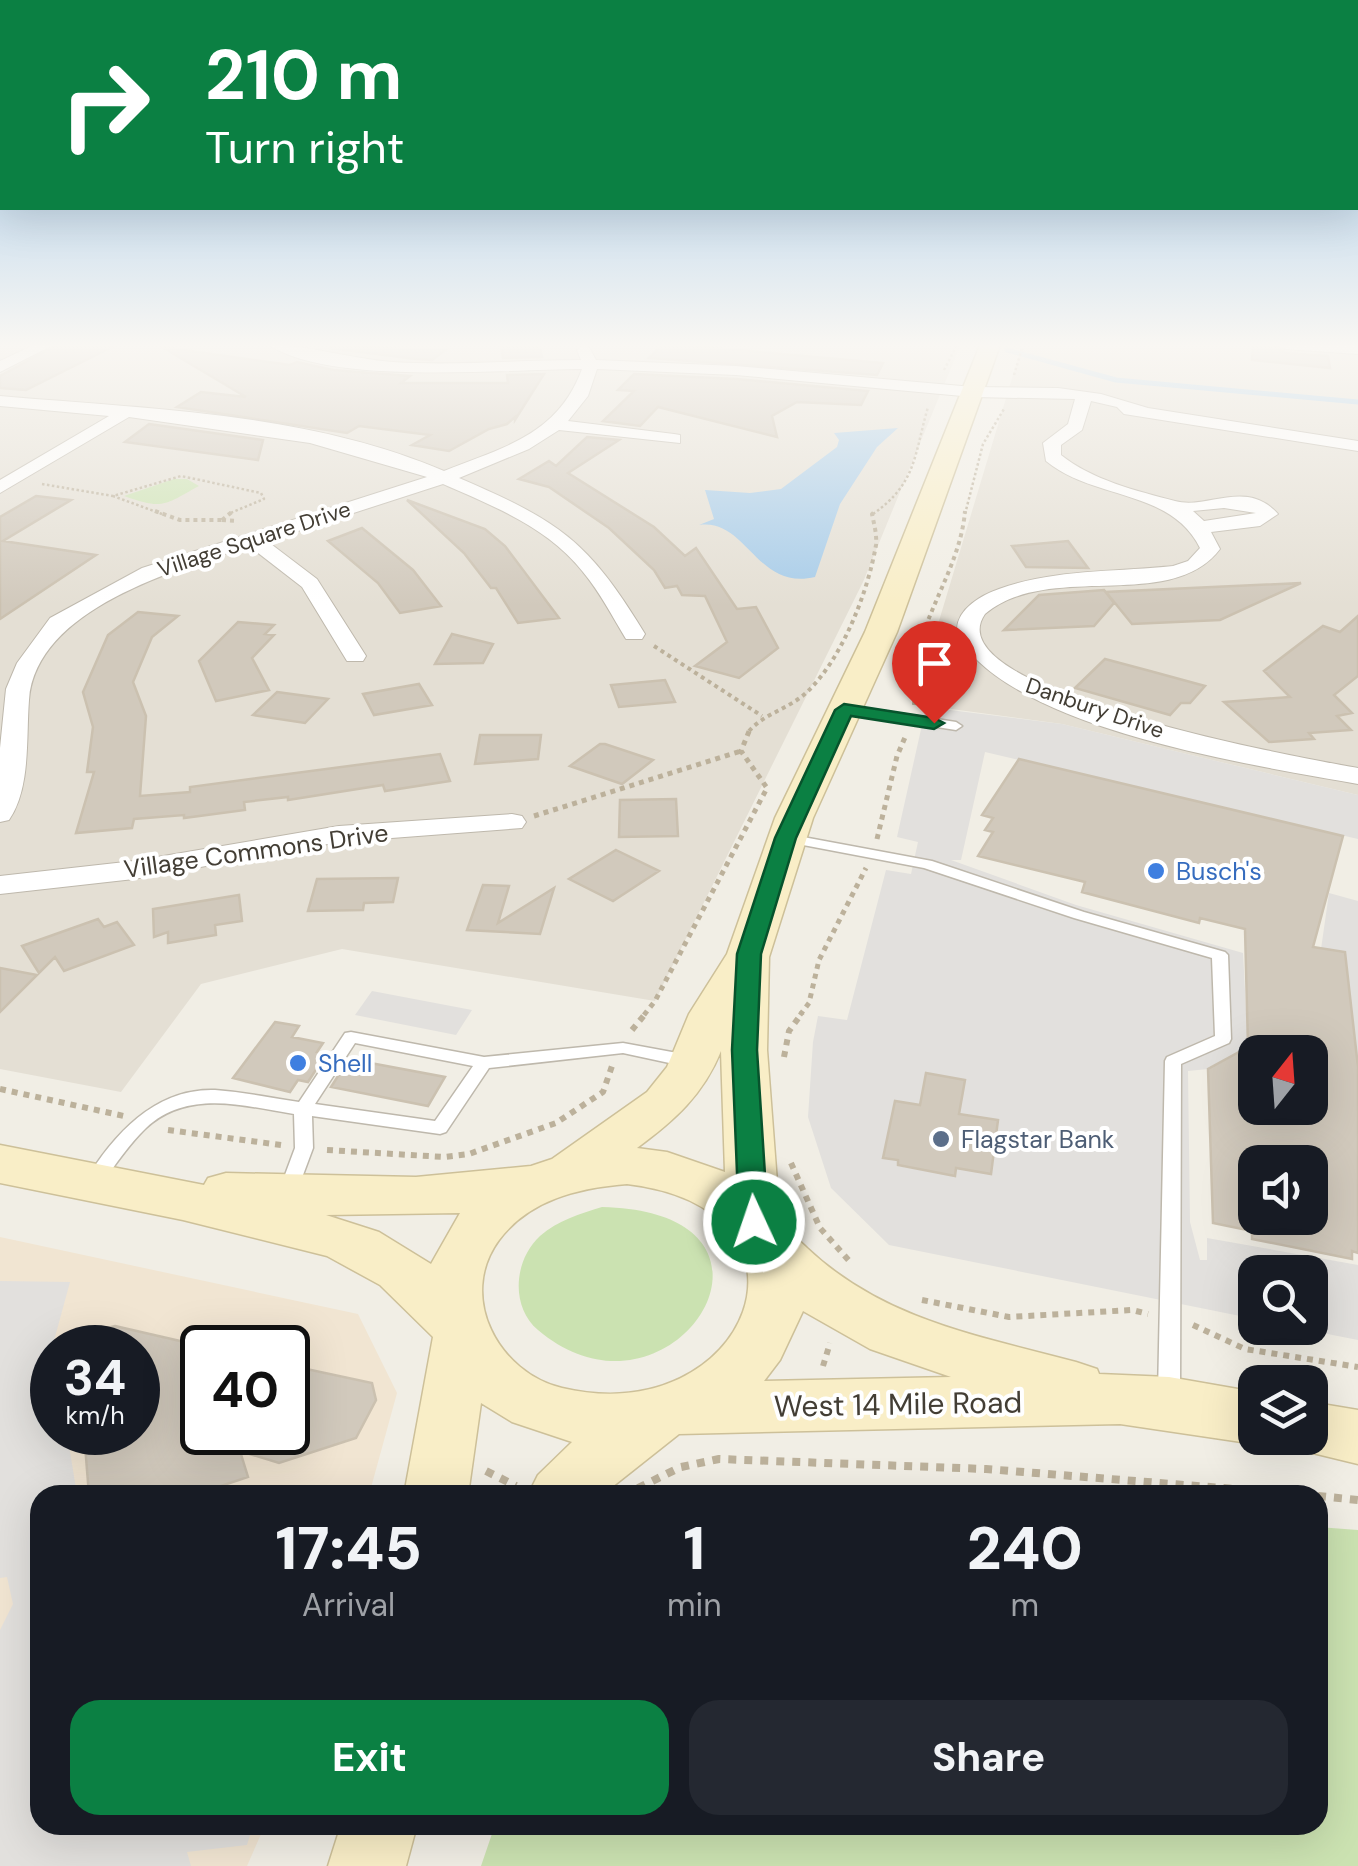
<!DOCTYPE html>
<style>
body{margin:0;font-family:"DM Sans",sans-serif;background:#242831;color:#f1f3f6;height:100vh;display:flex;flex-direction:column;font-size:38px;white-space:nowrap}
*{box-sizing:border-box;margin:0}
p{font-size:32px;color:#9ea1a6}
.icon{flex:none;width:55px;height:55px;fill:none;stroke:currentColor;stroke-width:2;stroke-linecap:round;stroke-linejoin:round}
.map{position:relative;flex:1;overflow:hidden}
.side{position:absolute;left:30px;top:1485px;width:1298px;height:350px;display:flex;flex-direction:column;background:#171b24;border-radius:30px;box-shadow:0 10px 40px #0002}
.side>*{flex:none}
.banner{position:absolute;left:0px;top:0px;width:1360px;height:210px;box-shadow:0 10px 40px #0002;background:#0b8043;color:#fff;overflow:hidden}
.needle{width:65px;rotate:17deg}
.controls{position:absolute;left:1238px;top:1035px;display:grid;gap:20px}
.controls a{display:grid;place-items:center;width:90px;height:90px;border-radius:20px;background:#171b24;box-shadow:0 10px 40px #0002;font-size:50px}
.speed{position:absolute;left:30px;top:1325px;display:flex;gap:20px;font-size:50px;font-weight:700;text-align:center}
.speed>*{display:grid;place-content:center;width:130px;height:130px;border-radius:50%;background:#171b24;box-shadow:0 10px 40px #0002;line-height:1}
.speed small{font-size:25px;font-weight:400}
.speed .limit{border:5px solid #111;border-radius:15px;background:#fff;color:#111}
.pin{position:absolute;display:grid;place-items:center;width:85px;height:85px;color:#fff;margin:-102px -42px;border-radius:50% 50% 50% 0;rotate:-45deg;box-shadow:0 0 10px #0007}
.pin .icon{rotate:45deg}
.me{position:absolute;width:110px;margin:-55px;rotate:357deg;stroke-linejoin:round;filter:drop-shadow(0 0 8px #0008)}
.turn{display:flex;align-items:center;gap:35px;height:210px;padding:0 40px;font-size:45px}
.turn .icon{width:130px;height:130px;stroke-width:2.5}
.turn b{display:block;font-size:70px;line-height:85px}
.eta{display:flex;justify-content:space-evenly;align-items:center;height:170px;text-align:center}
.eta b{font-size:60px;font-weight:800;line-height:70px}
.action{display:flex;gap:20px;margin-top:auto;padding:20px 40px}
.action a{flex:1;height:115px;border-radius:30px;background:#0b8043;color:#fff;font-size:40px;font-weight:800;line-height:115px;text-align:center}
.action a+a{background:#242831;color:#f1f3f6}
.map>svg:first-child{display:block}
.residential{fill:#e4dfd4}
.commercial{fill:#f1e5d2;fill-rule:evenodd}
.green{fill:#cbe2b1}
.parking{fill:#e2e0dd;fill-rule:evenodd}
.water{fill:#a7cce9}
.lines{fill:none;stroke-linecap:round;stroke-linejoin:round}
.stream{stroke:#a7cce9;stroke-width:5}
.building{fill:#d1c9bc;stroke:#cbc1b0;stroke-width:2.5;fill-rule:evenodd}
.lane-casing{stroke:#beb8ac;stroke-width:3}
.street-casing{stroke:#beb8ac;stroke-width:2}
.secondary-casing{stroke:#cdc099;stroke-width:3}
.path-far4{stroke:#bcb19b;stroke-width:2.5;stroke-dasharray:2.5 2.5;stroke-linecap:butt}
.path-far3{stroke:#bcb19b;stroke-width:4;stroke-dasharray:4 4;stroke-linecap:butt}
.path-far2{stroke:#bcb19b;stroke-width:5;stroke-dasharray:5 5;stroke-linecap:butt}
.path-far1{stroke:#bcb19b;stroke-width:6;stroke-dasharray:6 6;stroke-linecap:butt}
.path{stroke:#bcb19b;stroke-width:8;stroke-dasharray:8 8;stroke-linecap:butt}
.lane{fill:#fff;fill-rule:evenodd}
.street{fill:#fff;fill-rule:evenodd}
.secondary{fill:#f9eec7;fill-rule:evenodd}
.route{fill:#0b8043;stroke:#07532c;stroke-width:2.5}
.shop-dot{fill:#3f7fe0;stroke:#fff;stroke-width:4}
.service-dot{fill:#5c6f8a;stroke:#fff;stroke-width:4}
.labels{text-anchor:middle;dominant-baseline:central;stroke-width:8;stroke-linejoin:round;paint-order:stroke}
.far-street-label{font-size:22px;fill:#433e35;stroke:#fff}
.street-label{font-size:25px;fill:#433e35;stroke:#fff}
.shop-label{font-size:25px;fill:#366cbe;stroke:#fff;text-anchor:start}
.service-label{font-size:25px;fill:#4e5e75;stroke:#fff;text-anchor:start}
.near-street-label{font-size:30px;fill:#433e35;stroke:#fff}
</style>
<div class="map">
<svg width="1358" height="1866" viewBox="0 0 1358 1866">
<rect width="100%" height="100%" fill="#f1eee5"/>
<path class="residential" d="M0,345L960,346L863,582L655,1001L342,949L201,984L121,1092L0,1069Z
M1022,345H1358V795L1062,724L914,704Z"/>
<path class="commercial" d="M0,1237L358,1314L397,1393L369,1495H40V1825H265L247,1866H0ZM52,1348H138V1432H52ZM202,1348H288V1432H202Z"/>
<path class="green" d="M174,479H187L199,486C164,505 164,510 124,496Z
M602,1207C820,1212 671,1443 538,1330C510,1306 514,1260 540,1236C558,1220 580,1214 602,1207Z
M1318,1527L1358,1530V1866H481L495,1825H1318Z"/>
<path class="parking" d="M926,707L1062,724L1358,795V839L985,752L961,860H951L1076,905L1243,953L1248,1047L1208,1069L1188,1071L1190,1222L1200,1260H1207V1238L1358,1265V1340L1297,1328H1310V1272H1255V1319L889,1245L831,1188L808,1117L813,1042L818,1016L847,1020L886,870L911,874L918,842L897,837ZM926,1073L964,1080L959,1114L998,1121L990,1174L956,1168L954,1176L898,1166V1160L884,1158L920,1105Z
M1329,893L1358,901V1067L1345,952L1321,949Z
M372,991L472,1010L456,1035L355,1015Z
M0,1281L70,1282L52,1348V1432L67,1433L77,1495H40V1825H253L247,1845L187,1852L191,1866H0V1630L13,1604L7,1577L0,1578Z"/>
<path class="water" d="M898,428L877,447L840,504L815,577C756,591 747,518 699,525L714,519L705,490L750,493L781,489L837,447L839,440L834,433Z"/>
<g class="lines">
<path class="stream" d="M1007,350L1116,380L1358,402"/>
</g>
<path class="building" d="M57,345H116L26,390L0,388V376Z
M337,345L404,349H447L432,360L416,359L329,348Z
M501,345H531L540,348L542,357L503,358Z
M662,345H682L883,363L877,375L649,358Z
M1253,345H1274L1285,353L1328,356L1330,368L1252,360Z
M162,347L290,365L297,362L333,370L410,376L401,383H508L507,375L544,374L515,420V417L507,424L489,429L449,451L412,445L430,435L359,426L347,433L177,407L201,392L246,397Z
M634,374L736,379L868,391L861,405L797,402L772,416L777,437L658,407L640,426L603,421L634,391L618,390Z
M149,424L263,440L258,460L125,442Z
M587,437L619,440L568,473L654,527L685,556L696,548L737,609L756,607L778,648L739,678L695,666L727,642L705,596L682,595L677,586L665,588L654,570L609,528L549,487L519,479L549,461L556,466Z
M36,496L71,500L3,541L96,555L0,619V517Z
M407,500L485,529L505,546L559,618L518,623L496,588H491L464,553Z
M362,528L413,570L441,606L400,613L378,583L328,541Z
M1068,541L1088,568L1026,567L1012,546Z
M1301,583L1220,620L1132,624L1106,592Z
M1104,590L1114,603L1094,626L1004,630L1039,595Z
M138,612L178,616L152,637L133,682L146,716L140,796L190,792V787L440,754L450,781L385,791L383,785L288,800V797L244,802L245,810L184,818V815L134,819L132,828L76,833L94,772H87L93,727L83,692L108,635Z
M1358,616V676L1334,695L1352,713L1337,716L1351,730L1309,733L1314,739L1269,742L1224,702L1290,697L1264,671L1323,626L1340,632Z
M238,622L274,625L265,634L274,635L252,658L269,690L216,701L199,661Z
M452,634L493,644L483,663L435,664Z
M1105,659L1150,671L1205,686L1190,703H1181L1170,715L1075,688Z
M665,680L675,702L619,707L611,685Z
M419,684L432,705L374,715L363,694Z
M277,692L328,699L305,723L253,715Z
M480,735H541L538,759L475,764Z
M600,744H605L653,760L622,784L570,766Z
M1019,759L1343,836L1313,947L1345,952L1358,1067V1253L1352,1251V1259L1252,1239V1231L1213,1223L1208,1069L1248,1047L1245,929L1200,918L1199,923L1082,892L1085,882L978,856L993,832L985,830L993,818L982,815ZM1255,1052H1310V1108H1255ZM1255,1162H1310V1218H1255Z
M676,799L678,836L619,837L620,800Z
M616,850L659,871L613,901L569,879Z
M398,878L393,902L364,903L363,910L308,911L317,879Z
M483,885L509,886L498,923L554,888L540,934L467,930Z
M239,895L242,921L215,925L216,935L168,943V932L154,937L153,909Z
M98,919L104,927L117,922L134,945L64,971L55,957L39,973L22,946Z
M0,968L37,975L0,1012Z
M275,1022L299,1026L292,1037L323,1043L317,1052L326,1054L308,1082L298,1080L290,1092L233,1078Z
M349,1059L445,1077L428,1106L331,1087Z
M926,1073L965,1080L959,1114L998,1120L991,1174L956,1168L955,1176L898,1165V1160L883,1158L895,1101L920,1105Z
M115,1326L202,1346V1432H288V1365L372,1383L376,1400L356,1438L279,1463L240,1451L248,1477L194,1495H89L84,1432H138V1348H63L62,1339Z"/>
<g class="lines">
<defs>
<path id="lane" d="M844,705L956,722L962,726L956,730L840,712V706Z
M787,834L932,861L1084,912L1225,952L1228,955L1231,1039L1229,1043L1181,1064L1180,1394L1176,1400L1169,1403L1162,1400L1158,1394L1165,1061L1167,1057L1215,1036L1212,958L1074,918L924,868L782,841L780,838L782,835Z
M351,1032L484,1057L623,1043L688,1055L694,1057L696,1061L694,1065L688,1067L623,1053L489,1068L446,1132L440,1134L312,1116L313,1148L297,1191L295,1196L288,1198L281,1196L279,1191L295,1148L294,1114C244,1106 188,1089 146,1128C129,1144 116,1164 102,1183L96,1185L90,1183L87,1178C115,1133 156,1088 215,1090C243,1092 271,1098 299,1102L345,1033ZM355,1043L473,1066L435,1121L315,1104Z"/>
<path id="street" d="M34,345H53L0,372V361Z
M269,345C310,345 351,359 393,362C455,366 518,360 581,360L577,350L584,346L589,347L596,360L736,366L973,387L1058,388L1101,394L1148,408L1358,441V451L1124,414L1117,407L1091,401L1082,430L1061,445V455C1092,480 1137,491 1175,501C1208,510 1246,478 1278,514L1260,526L1211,532L1220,549C1171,614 1049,560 985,614C930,692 1313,760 1358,768V784C1252,765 1055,735 977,660C968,652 957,642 957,629C958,608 982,595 999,589C1054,569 1116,572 1173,566L1188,561L1200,548C1171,489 1093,500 1046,461L1043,443L1068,424L1075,399L973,397L736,375L597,369L588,396L568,421L674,434L680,435V443L559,430L529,449L459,478C559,521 588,540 645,634L642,639H626C612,616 600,592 583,572C548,527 493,506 443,484L267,541L317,579L366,656L363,661H347L302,587L249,546C177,570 36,608 29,700C26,738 31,788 9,820L0,822V748L6,689L17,663L50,618L142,568L427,477L310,443L129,417L0,493V480L109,416L0,406V396C147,409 307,412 444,471C504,447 558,435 582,369C506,369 330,386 269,345ZM1224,508L1256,513L1204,521L1193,511Z
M1278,345L1358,346V354L1285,349Z
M512,814L522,816L526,822L522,828L339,842L134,879L0,894V876L134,861L339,826Z"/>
<path id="secondary" d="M980,345H1000L897,632L813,818L769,957L767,1050L780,1222C787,1231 798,1239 807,1248C883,1320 979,1336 1076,1362L1097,1369L1099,1374L1169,1377L1255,1392V1438H1273L1255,1444L1120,1424L679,1434L602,1495H528L538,1475L572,1442L512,1422L481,1403L468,1495H404L433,1337L380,1285L327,1256L183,1220L0,1183V1145L204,1185L208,1178L226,1173L416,1177L531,1166L552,1159L647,1092L667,1067L689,1014L727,954L775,818L865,632ZM721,1051L725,1172L667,1152L637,1148C675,1120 703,1095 721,1051ZM627,1184C836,1209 749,1432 562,1388C499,1373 457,1297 499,1240C530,1199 579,1188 627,1184ZM460,1213L431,1264L379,1232L326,1215ZM803,1311L870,1349L951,1377L764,1381L780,1360Z
M1310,1402L1358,1410V1464L1288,1447L1284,1438H1310Z
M341,1825H417L406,1866H328Z"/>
</defs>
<use href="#lane" class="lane-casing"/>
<use href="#street" class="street-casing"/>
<use href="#secondary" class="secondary-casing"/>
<path class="path-far4" d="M944,370L957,345
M1014,375L1023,345
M42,484L113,496
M162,514L113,496L181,476L261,493L264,499L228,514
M873,514C917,483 914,455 928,407
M965,514L983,444L1004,409"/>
<path class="path-far3" d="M155,511L180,520H222
M222,520L237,521
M222,520L233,511
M654,646L762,716
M914,705C915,690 913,673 916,658C927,608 961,562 965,511
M749,731C765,713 789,709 807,692C842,659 868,592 876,545C877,534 874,524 872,514L876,511"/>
<path class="path-far2" d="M534,816L741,751
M877,839L897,756L906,735
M644,1015L655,1001L767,788L741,751L750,729
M800,1015L809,1003L819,960L866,868"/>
<path class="path-far1" d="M632,1030L646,1013
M784,1057L789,1031L802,1013
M0,1089L124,1116
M168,1130L281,1145
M327,1150L444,1157L469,1154L556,1123L603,1092L612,1066
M791,1163L820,1228L851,1263
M922,1300L1009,1317L1132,1310L1148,1314
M1193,1325L1245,1349L1358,1367
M823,1366L830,1343"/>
<path class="path" d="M486,1471L516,1486
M638,1488L681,1467L719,1459L986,1469L1309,1495
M1318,1496L1358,1500"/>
<use href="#lane" class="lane"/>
<use href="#street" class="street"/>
<use href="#secondary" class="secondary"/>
</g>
<linearGradient id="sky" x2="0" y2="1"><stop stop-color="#8ebee8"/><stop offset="0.57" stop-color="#f9f7f3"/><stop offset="1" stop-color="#f9f7f3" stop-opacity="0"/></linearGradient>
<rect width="1358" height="606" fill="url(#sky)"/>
<path class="route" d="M844,704L934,718L944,723L934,729L851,716L796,838L761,954L757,1050L768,1222L764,1230L754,1233L743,1230L739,1222L732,1050L737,954L775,838L835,710Z"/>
<g class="shop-dot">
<circle cx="1156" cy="871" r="10"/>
<circle cx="298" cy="1063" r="10"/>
</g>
<circle class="service-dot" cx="941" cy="1139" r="10"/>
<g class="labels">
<g class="far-street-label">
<text transform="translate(254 539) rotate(-18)">Village Square Drive</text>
<text transform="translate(1095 708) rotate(19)">Danbury Drive</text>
</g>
<g class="street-label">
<text transform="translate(256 851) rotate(-8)">Village Commons Drive</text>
</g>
<g class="shop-label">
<text x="1176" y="871">Busch's</text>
<text x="318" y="1063">Shell</text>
</g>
<g class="service-label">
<text x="961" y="1139">Flagstar Bank</text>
</g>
<g class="near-street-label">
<text transform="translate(898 1404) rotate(-1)">West 14 Mile Road</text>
</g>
</g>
</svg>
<div class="controls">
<a><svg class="needle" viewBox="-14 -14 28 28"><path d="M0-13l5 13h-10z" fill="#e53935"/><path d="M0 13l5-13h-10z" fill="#9ea1a6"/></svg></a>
<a><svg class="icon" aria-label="sound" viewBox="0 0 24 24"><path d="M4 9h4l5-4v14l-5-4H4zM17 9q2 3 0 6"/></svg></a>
<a><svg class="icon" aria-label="search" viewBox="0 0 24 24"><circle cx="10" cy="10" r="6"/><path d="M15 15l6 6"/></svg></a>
<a><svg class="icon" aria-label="layers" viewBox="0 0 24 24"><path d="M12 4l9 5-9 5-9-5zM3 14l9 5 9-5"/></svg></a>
</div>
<div class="speed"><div>34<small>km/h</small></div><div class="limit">40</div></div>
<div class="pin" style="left:934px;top:723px;background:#d93025"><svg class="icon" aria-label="arrive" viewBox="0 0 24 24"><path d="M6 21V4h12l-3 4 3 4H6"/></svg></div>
<svg class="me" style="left:754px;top:1222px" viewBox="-20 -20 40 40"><circle r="17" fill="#0b8043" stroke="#fff" stroke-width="3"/><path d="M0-11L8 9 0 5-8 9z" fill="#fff"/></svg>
<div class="banner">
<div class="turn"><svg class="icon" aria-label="right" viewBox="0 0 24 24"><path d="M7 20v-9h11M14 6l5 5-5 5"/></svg><div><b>210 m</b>Turn right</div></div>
</div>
<section class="side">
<div class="eta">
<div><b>17:45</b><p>Arrival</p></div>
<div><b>1</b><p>min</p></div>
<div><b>240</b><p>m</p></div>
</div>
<div class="action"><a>Exit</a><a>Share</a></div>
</section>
</div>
